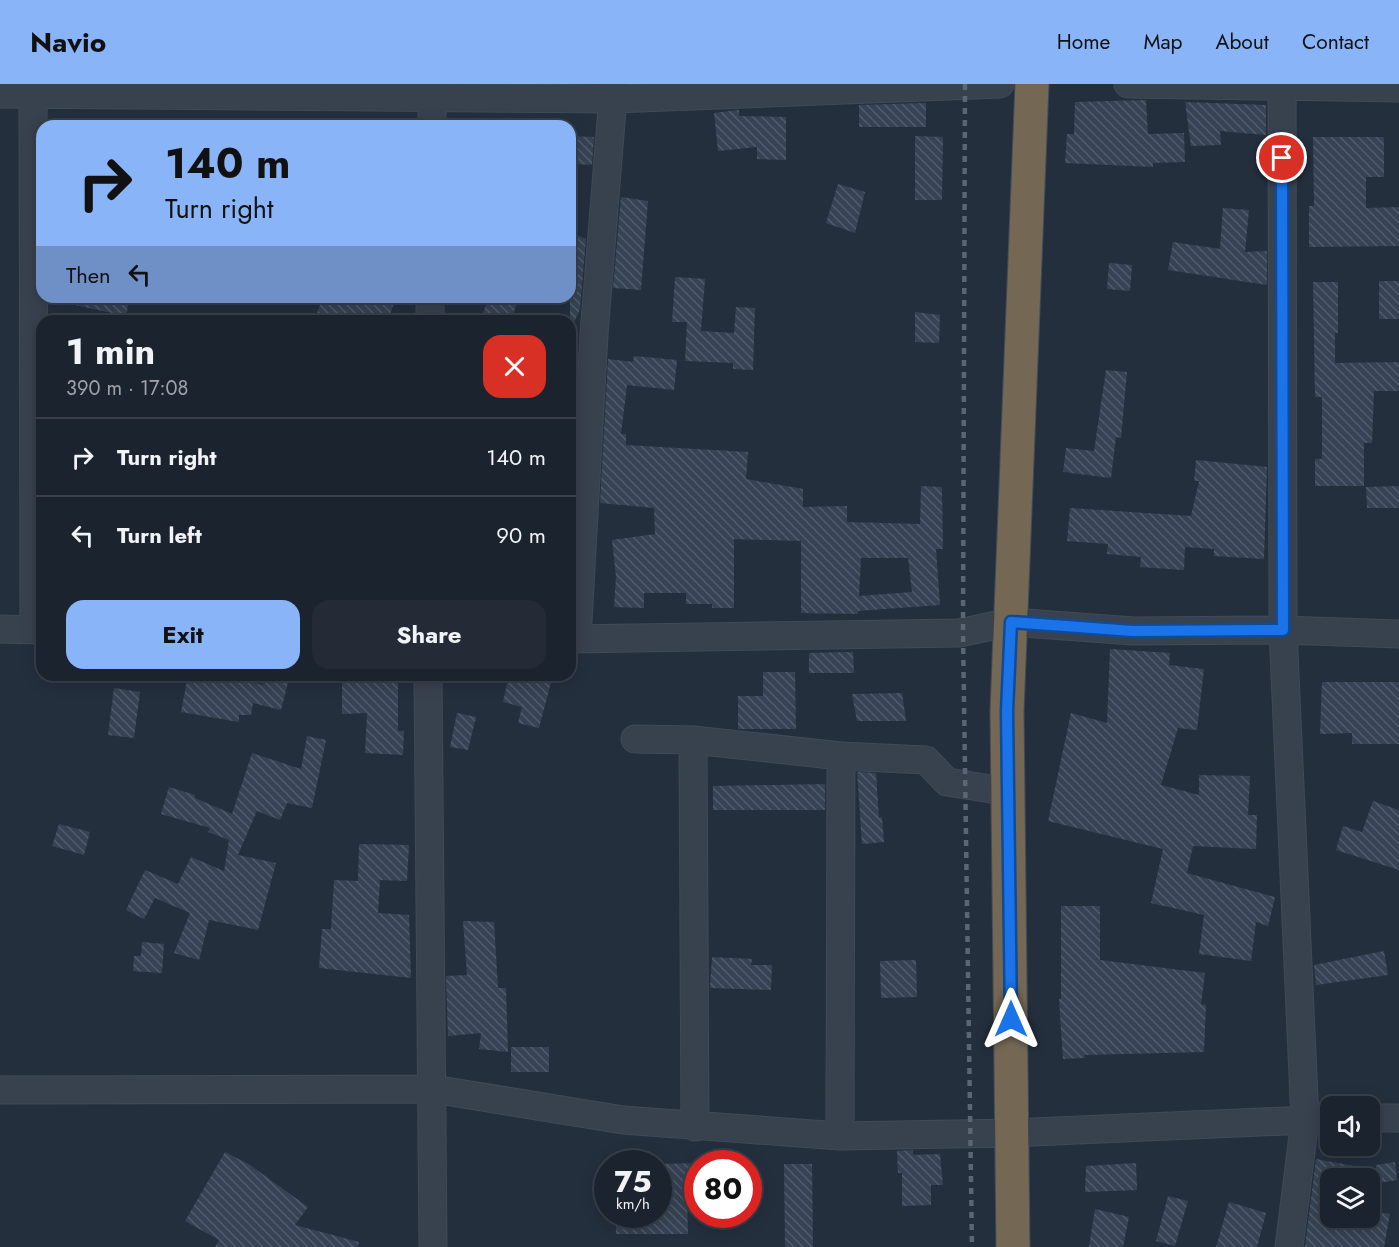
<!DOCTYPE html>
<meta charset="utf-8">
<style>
body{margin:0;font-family:Jost,sans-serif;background:#242b36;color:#f1f3f6;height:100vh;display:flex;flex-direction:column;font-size:22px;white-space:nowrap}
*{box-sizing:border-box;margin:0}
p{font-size:20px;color:#a0a4aa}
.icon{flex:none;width:33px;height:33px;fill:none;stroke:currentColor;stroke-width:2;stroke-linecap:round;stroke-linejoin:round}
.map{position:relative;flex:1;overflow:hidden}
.sheet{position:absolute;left:36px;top:231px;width:540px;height:366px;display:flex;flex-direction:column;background:#1b232e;border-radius:18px;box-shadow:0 3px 15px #0003,0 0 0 2px #39404a}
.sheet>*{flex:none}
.banner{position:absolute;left:36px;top:36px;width:540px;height:183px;border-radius:18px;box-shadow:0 3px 15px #0003,0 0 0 2px #39404a;background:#8ab4f8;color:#111;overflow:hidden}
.buttons{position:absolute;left:1320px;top:1012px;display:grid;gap:12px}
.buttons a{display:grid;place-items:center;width:60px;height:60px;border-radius:12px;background:#1b232e;box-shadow:0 3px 15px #0003,0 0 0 2px #39404a;font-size:30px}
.speed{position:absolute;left:594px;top:1066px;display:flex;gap:12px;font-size:30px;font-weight:700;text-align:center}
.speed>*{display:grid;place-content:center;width:78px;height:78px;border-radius:50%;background:#1b232e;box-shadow:0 3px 15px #0003,0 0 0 2px #39404a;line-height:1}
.speed small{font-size:15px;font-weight:400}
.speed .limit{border:9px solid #d22;background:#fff;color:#111}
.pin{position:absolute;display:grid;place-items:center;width:51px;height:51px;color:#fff;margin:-26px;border:3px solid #fff;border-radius:50%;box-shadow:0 2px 6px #0007}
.me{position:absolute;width:66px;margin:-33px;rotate:0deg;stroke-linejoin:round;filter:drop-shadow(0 0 4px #0008)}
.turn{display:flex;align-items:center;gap:21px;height:126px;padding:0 30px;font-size:27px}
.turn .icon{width:78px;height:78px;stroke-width:2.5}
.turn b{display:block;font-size:42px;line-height:51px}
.then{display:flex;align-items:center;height:57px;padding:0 30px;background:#0003;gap:12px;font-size:22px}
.round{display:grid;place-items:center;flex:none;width:63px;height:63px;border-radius:18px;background:#242b36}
.overview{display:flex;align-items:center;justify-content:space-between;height:102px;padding:0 30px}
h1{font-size:36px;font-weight:700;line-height:45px}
.button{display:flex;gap:12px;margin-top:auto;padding:12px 30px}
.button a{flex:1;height:69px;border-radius:18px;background:#8ab4f8;color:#111;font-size:24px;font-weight:700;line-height:69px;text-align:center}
.button a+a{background:#242b36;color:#f1f3f6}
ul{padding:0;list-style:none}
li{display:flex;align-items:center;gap:18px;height:78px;padding:0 30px;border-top:2px solid #39404a}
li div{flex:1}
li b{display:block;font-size:22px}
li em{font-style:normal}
header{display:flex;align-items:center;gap:36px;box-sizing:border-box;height:84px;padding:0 30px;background:#8ab4f8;color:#111}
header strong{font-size:28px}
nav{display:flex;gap:33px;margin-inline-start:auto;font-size:21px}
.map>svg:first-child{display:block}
.building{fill:url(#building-back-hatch);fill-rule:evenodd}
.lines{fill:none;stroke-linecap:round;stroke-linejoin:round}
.minor-casing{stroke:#414a57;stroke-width:29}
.highway-casing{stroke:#434c59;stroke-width:35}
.minor{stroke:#38414e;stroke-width:27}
.highway{stroke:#746855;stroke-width:33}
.rail{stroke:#5a6575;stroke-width:4.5;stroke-dasharray:6 6;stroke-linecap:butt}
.route-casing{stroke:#114b97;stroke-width:15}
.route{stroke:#1a73e8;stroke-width:10}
</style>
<header>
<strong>Navio</strong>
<nav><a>Home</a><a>Map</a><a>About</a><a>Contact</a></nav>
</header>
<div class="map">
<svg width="1399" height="1163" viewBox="0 0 1399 1163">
<defs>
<pattern id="building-back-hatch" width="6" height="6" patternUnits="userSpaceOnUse" patternTransform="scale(1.5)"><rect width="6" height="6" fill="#364354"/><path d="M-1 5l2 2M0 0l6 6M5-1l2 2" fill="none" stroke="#515c6b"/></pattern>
</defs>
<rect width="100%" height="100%" fill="#242f3e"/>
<path class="building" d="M1146,16L1148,50L1184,49L1185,78L1153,79V83L1065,79L1067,50H1074L1075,18Z
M1185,18L1266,21V51L1220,47L1221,61L1191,62Z
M926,19V43H859V21Z
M739,26V32L786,33V76L757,75V63L718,67L714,29Z
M570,52L594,53L592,81L576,80L577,68L570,67Z
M915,52L943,53L942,116H915Z
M1313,53H1384V93H1366V124L1399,123V162L1309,163V122H1314Z
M838,100L865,108L855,149L826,139Z
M621,113L648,117L641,206L613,204Z
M1223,124L1249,126L1245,168L1267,167V201L1168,186L1173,158L1220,165Z
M570,148L586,155L580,225L570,248Z
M1109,179L1132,181L1130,207L1107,205Z
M675,193L705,195L701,247L734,249L736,223L755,224L753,286L733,285V279L685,277L687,238H672Z
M1379,197H1399V235H1379Z
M1313,198H1338V249H1335V279L1399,278V307H1374L1372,359H1364V402H1315V375H1322V313H1315Z
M71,213H130L126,232L70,220Z
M323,213H386L395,216L388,237H314Z
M489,213H520L510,237H480Z
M915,228L940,231L939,259L915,258Z
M634,272L677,276L674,306L627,301L621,350H626V361L748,368L746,395L803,405V423L847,422V438L920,440L921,402L942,403L943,465H936L940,521L858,527V530L801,529V457L734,455V524H712V520H686V509H644V524L614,523L616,493L612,456L655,450L654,424L600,419L608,275L633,278ZM861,474H908L912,508L859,512Z
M1106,286L1127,288L1121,354L1116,353L1111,394L1063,388L1066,364L1094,367Z
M1196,376L1267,383L1264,475L1214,472V465L1185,463L1184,486L1140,483L1141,473L1107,470L1108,460L1067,457L1070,424L1191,432L1199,397H1194Z
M1399,402V424H1367L1366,403Z
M1110,565L1170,569L1169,581L1204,585L1197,646L1178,644L1161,701L1199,711V691L1250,692L1248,731H1257L1256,765L1193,762L1187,789L1275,813L1268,842L1256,838L1251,877L1199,870L1204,831L1151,819L1163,765L1048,737L1071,629L1107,639Z
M853,568L854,589H809V569Z
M763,588H795L796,645H738V612H763Z
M188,591H216L263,601L266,591H290L281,626L253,619L251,631H239V638L181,628Z
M342,591H398V647H404L403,671L365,669L367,629L342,630Z
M509,591H553L539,644L518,639L522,623L503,618Z
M1322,598H1399V660H1352V649L1320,650Z
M114,604L140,608L134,654L108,651Z
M902,609L906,637H857L852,610Z
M457,629L476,633L468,666L450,663Z
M307,652L326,656L312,724L287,719L280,736L257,727L238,771L276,779L258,846L209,836L199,876L174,869L190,829L155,814L144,835L126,826L145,786L178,800L191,773L224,787L229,756L208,748L210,744L161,730L169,703L195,711V714L232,730L252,669L301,685Z
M857,688L876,689L879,734L882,733L884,758L862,760Z
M825,700V726H713V702Z
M1373,717L1399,726V786L1336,766L1343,742L1362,748Z
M59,740L90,748L84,771L52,762Z
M359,760L409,761L407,797L380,796L378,829L409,831L411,894L319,884L322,845H331L334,796L358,797Z
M1061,822H1100V876L1205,889L1201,920L1206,921L1204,968L1084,971L1085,974L1063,975L1059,915H1061Z
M463,837L494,838L498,904H506L508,968L479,965L481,949L448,952L446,892L467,891Z
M142,858L164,860L162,889L133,887L134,872H141Z
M1384,867L1388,891L1316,901L1314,881Z
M712,873L752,875L751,881H772L771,906L710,904Z
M916,876L917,913L881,914L880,877Z
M511,963H549V988H511Z
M913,1066V1071L940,1070L943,1101H931V1121L902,1122V1089H898L897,1067Z
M225,1068L250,1081L308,1123L295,1141L359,1158L358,1163H215L219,1156L185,1137Z
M1316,1075L1376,1086V1081L1395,1078L1397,1096L1378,1099V1095H1330V1134H1370V1126L1390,1130L1384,1163H1305Z
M1136,1079L1137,1106L1085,1108L1086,1082Z
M658,1080L698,1079V1105H687L688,1150H616V1131H658Z
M784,1080H812L813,1163H785Z
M1168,1112L1188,1117L1175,1162L1156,1157Z
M1229,1118L1266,1129L1257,1163H1216Z
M1095,1125L1129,1133L1123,1163H1089Z"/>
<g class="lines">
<defs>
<path id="minor" d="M33,0L34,546
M1128,0L1399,4
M1282,0L1283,546L1305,1036L1289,1163
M0,10L614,15L1000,0
M432,42V0
M430,237V213
M0,545L42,546
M570,555L959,549L1011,538L1133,547L1283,546L1399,550
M577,555L594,250L614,0
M428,591L433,1163
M635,655L693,656L841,672L926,676L947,698L1010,708
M693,656L695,1043
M0,1006L433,1005L623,1036L840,1052L1012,1049L1330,1035
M1370,1034H1399
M840,1052L841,672"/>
<path id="highway" d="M1013,1163L1007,627L1032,0"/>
</defs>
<use href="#minor" class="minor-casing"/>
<use href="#highway" class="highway-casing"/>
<use href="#minor" class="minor"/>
<use href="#highway" class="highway"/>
<path class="rail" d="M965,0L963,548L972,1163"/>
</g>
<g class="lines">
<defs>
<path id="route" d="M1011,935L1007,627L1011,538L1133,547L1283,546L1282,74"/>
</defs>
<use href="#route" class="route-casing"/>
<use href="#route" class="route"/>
</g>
</svg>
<div class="buttons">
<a><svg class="icon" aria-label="sound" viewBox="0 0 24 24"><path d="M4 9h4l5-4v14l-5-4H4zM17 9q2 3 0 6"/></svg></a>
<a><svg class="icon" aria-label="layers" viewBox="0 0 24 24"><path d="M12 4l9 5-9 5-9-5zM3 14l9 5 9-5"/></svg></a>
</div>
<div class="speed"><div>75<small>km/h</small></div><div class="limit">80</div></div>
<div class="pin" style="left:1282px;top:74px;background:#d93025"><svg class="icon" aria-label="arrive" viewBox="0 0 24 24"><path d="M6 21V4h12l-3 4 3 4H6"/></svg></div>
<svg class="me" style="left:1011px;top:935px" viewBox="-20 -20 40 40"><path d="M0-17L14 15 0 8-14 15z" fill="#1a73e8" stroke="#fff" stroke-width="4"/></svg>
<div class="banner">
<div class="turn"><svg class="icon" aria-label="right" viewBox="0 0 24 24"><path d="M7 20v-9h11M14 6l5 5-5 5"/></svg><div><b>140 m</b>Turn right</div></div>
<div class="then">Then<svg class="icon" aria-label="left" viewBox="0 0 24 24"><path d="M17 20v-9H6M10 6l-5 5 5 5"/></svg></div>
</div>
<section class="sheet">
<div class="overview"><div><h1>1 min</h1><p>390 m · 17:08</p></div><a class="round" style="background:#d93025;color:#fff"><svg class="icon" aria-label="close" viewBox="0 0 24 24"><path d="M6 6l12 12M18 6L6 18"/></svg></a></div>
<ul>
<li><svg class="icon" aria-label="right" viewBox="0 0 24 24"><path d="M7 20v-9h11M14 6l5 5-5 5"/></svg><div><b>Turn right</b></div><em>140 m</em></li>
<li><svg class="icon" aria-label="left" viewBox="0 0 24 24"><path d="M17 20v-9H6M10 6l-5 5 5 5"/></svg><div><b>Turn left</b></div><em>90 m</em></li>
</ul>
<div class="button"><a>Exit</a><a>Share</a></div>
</section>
</div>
